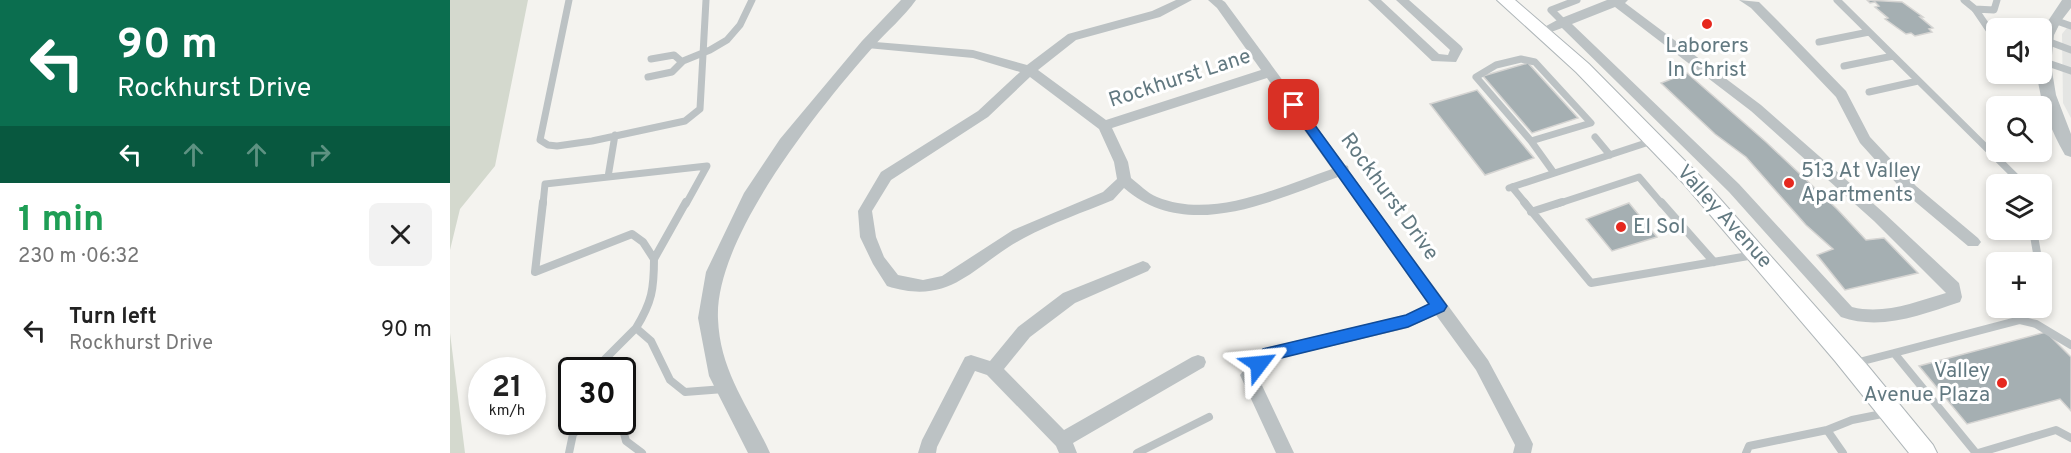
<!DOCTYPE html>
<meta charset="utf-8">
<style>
body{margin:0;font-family:Overpass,sans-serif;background:#f2f2f2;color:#222;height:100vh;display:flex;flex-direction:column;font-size:22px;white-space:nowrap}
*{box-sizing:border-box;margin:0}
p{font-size:20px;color:#767676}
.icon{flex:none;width:33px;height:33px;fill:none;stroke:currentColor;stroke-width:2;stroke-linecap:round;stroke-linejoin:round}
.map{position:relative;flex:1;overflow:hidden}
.sheet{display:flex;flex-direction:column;background:#fff;width:450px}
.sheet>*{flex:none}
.guide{background:#0b6e4f;color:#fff;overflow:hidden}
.tools{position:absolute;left:1536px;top:18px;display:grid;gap:12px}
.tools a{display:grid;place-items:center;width:66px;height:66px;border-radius:9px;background:#fff;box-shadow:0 3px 9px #0003;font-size:30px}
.speed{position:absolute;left:18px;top:357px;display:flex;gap:12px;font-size:30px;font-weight:700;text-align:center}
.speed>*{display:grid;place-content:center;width:78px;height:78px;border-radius:50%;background:#fff;box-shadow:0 3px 9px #0003;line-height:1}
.speed small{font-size:15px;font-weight:400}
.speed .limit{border:3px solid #111;border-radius:9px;background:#fff;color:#111}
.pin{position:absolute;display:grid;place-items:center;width:51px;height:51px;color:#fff;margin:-26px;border-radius:12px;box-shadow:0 3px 9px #0006}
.me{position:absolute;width:66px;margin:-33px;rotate:61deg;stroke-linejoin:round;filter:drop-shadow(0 0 4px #0008)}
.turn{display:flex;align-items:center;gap:21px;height:126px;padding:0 18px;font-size:27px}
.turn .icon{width:78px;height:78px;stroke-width:2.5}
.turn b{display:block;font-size:42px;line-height:51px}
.lanes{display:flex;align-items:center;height:57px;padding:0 18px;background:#0003;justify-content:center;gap:30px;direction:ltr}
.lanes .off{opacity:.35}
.round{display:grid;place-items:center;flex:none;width:63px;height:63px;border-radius:9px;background:#f2f2f2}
.headline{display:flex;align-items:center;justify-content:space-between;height:102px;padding:0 18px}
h1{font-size:36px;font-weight:700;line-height:45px;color:#1e9e55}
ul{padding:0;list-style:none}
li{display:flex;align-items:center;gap:18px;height:90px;padding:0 18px}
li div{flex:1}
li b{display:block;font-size:22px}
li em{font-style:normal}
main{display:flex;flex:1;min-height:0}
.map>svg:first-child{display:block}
.built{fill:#e4e5e3}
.green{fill:#d4d9ce}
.building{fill:#a5afb2;stroke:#d5d4d2;stroke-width:1.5}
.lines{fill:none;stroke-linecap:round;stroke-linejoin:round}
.secondary-casing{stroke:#afb6b9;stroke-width:2}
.service-far1{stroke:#bcc2c4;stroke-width:7}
.service{stroke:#bcc2c4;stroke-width:8}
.minor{fill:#bcc2c4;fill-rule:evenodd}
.tertiary{fill:#bcc2c4;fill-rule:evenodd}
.secondary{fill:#fff;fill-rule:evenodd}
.route{fill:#1a73e8;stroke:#114b97;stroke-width:1.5}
.poi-dot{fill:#e6281e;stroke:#fff;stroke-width:2}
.labels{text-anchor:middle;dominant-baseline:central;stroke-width:6;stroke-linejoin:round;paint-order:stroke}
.poi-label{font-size:21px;fill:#627981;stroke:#fff;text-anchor:start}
.street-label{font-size:21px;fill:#627981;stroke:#fff}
</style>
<main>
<section class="sheet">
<div class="guide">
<div class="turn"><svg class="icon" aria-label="left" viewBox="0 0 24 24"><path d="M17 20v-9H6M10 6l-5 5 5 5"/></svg><div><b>90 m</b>Rockhurst Drive</div></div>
<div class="lanes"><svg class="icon" aria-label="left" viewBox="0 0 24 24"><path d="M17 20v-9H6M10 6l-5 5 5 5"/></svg><svg class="icon off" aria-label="ahead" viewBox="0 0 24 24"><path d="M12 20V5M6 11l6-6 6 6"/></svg><svg class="icon off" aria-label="ahead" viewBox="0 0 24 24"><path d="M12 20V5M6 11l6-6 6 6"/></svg><svg class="icon off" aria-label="right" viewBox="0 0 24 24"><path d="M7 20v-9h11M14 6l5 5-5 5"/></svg></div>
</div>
<div class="headline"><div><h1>1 min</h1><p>230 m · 06:32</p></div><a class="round"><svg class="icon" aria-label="close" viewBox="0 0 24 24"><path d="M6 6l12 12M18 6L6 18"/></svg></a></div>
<ul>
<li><svg class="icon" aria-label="left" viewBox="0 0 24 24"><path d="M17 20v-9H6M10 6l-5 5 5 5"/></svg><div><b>Turn left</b><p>Rockhurst Drive</p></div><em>90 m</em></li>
</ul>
</section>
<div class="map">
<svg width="1621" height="453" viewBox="0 0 1621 453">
<rect width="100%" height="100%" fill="#f4f3ef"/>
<path class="built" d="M1621,23V118L1613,103L1612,34Z"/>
<path class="green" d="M0,0H78L45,166L10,209L0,250Z
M0,333L15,453H0Z"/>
<path class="building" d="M1417,0L1452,2L1473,17H1470L1483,28L1479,29L1482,32L1465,36L1461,33L1456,34L1435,19L1438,18L1425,7L1429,6L1425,2L1420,3Z
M1078,63L1128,118L1082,133L1033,76Z
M1237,73L1316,142L1387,209L1416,240L1434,238L1468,273L1395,290L1367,255L1383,249L1356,225L1296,157L1265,134L1211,83Z
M1027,90L1084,158L1035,175L980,104Z
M1179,203L1207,237L1162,251L1136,219Z
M1596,332L1621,357V411L1610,399L1517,424L1469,366Z"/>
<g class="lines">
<defs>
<path id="secondary" d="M1047,0H1065L1139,64L1248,174L1418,366L1483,445L1487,453H1459L1385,361L1234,184L1126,72Z"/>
</defs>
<use href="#secondary" class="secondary-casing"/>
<path class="service-far1" d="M119,0L90,140L98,145L107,146L142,141L235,121L250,109L256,0
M1387,0L1573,184
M1514,0L1525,9L1546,40
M1525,9L1544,10L1547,0
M1604,20L1621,26
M1113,22L1101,10L1127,0
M1597,41L1621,50
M1369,42L1419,32
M201,59L224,55L231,61
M1071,59L1085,62L1141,123L1081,141L1026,77L1046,65Z
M1592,61L1621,71
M1394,66L1443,56
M198,77L222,72L233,61L260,50L277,40L290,25L302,0
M1419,92L1468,81
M1145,137L1160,155
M1081,141L1104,173
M158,177L165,135
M1062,187L1076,204
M1059,188L1202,141
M93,204L95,184L257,166L236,204
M1107,204L1189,177L1212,204"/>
<path class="service" d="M93,202L85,272L182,234L193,242L204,259
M1074,202L1141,283L1304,255
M1211,202L1264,262
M1081,212L1112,202
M1583,230L1587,253
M204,259L236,202
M186,328C202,302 204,289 204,259
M1444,353L1570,320L1586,324L1621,345
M1405,363L1444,353L1526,453
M158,370L155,359L186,328L201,341L220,380L235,392L274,389
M171,422L176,441L192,453
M119,453L123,434L137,422
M687,453L759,417
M1296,453L1299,446L1377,430
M1393,453L1377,430L1402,420L1437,413
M1528,453L1606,430L1621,438"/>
<path class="minor" d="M726,0H742L710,17L626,40L588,70L656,120L811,70L767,8L758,0H772L775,2L895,165L898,166L899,171L1038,360L1080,438L1083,444L1081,453H1063L1065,445L1026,370L986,315L958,328L823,360L808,377L844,453H826L790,375L812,349L955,315L978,304L888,177C822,201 736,243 674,188L663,200C634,212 602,223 574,238C523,265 502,307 437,286L423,264L410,237L408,211L431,172L528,111L570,72L523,58L417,48L413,47L411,44L413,41L523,50L577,65L618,34L702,11ZM580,77L649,129L664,162L667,179L653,192L563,230L492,276L473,280L448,275L434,257L426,237L422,211L441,180L538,117ZM817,78L882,169C829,187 763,220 707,197C697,193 689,184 681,178L678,162L662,128Z
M918,0H931L989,54L998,55L1000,50L946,0H959L1011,46L1013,49L1006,62L982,61Z
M1157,0H1178L1175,3L1311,105L1434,213L1509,283L1512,297L1510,302C1471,315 1431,331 1391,317L1279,192L1112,28L1093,35L1087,31L1109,19ZM1165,7L1301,111L1424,221L1496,293C1465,302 1434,315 1402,307L1289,184L1122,24Z
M1289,0L1309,2L1326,19L1396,91L1420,137L1466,186L1528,238L1531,242L1528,246H1518L1456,194L1410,143L1386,97L1301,8Z
M693,261L698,263L701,267L698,271L625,303L580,337L554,369L614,430L742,357L748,355L754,357L756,362L754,367L623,443L627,453H609L606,446L537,375L525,371L487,447L486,453H468L472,440L515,357L521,355L540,361L568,327L613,293Z"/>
<path class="tertiary" d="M451,0H466C454,17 437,31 423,47C371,106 264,237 268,319C270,372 299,407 320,453H298L259,376L248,318L256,272L294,193L330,139L412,41Z
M1612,0H1621V8L1611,21L1604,35L1601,65L1606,95L1621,134V157L1615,155C1601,131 1590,102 1587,74H1592V30Z"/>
<use href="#secondary" class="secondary"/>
</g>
<path class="route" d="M844,101L848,102L997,306L994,311L958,327L823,360C817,366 813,373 803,369L801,364L813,349L956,315L979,304L840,108L838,105Z"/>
<g class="poi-dot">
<circle cx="1257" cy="24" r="6"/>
<circle cx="1339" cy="183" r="6"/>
<circle cx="1171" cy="227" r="6"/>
<circle cx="1552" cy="383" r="6"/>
</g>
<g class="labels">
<g class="poi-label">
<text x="1257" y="46" text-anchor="middle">Laborers<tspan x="1257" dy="24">In Christ</tspan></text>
<text x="1351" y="171">513 At Valley<tspan x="1351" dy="24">Apartments</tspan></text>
<text x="1183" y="227">El Sol</text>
<text x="1540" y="371" text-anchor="end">Valley<tspan x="1540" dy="24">Avenue Plaza</tspan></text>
</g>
<g class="street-label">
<text transform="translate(730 79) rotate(-18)">Rockhurst Lane</text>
<text transform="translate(939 197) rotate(54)">Rockhurst Drive</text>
<text transform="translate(1274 217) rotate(48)">Valley Avenue</text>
</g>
</g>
</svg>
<div class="tools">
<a><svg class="icon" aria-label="sound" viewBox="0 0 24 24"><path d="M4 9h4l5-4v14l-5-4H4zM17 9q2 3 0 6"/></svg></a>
<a><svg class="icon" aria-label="search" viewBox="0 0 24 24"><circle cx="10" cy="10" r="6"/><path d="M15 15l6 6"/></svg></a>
<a><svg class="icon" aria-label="layers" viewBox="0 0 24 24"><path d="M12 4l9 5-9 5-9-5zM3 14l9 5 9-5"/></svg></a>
<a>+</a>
</div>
<div class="speed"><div>21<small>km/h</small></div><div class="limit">30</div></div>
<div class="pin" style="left:844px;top:105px;background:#d93025"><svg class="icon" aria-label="arrive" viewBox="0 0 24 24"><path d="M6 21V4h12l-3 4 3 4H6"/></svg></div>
<svg class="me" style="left:809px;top:364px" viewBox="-20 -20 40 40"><path d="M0-17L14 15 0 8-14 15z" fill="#1a73e8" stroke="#fff" stroke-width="4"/></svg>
</div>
</main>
